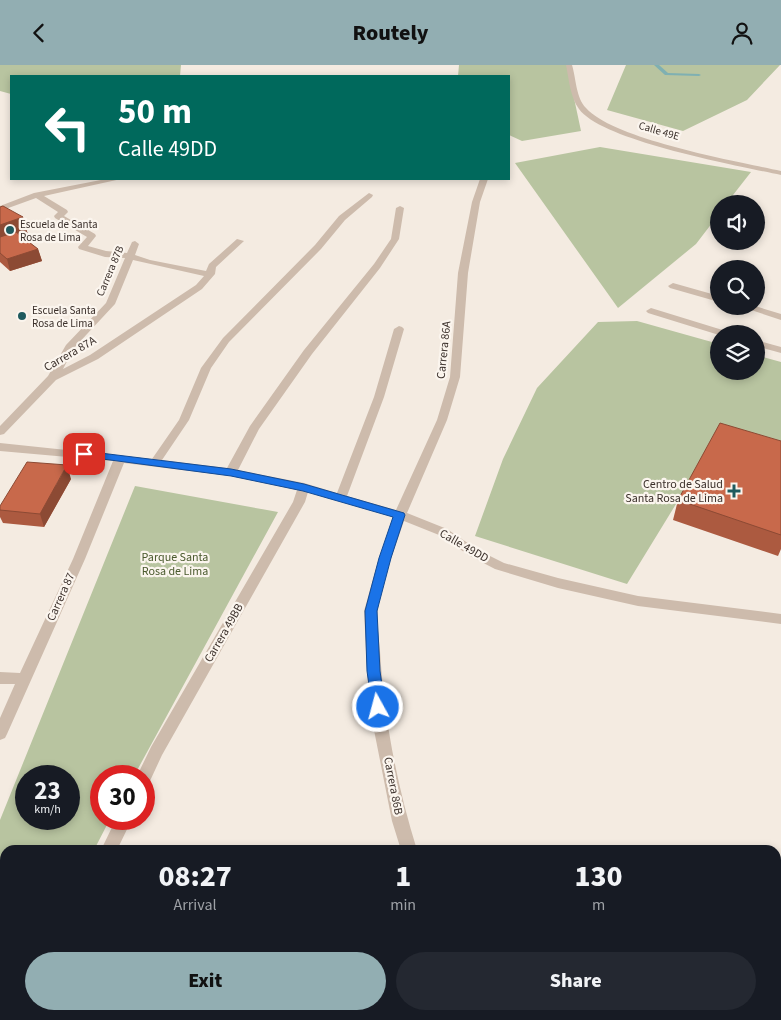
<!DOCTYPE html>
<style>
body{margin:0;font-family:"Source Sans 3",sans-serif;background:#242831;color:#f1f3f6;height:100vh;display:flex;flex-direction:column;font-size:19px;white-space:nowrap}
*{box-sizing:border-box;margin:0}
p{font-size:16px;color:#9ea1a6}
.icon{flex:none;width:28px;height:28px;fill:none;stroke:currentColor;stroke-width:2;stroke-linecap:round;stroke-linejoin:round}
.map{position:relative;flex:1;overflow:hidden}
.panel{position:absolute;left:0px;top:780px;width:781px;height:175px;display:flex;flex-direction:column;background:#171b24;border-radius:15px 15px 0 0;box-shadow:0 2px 8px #0003}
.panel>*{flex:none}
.hud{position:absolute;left:10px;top:10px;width:500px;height:105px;border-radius:0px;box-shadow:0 2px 8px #0003;background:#00695c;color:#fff;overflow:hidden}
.controls{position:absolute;left:710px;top:130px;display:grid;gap:10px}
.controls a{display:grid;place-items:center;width:55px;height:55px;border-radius:50%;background:#171b24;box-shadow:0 2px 8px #0003;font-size:25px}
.speed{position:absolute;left:15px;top:700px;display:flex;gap:10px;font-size:25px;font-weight:700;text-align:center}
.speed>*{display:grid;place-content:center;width:65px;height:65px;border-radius:50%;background:#171b24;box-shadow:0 2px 8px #0003;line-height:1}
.speed small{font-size:12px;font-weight:400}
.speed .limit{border:8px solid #d22;background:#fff;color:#111}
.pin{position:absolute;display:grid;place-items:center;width:42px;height:42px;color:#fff;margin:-21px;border-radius:10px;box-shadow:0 2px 8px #0006}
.me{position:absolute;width:55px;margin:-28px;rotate:353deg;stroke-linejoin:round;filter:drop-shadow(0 0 4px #0008)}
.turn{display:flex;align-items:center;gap:18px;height:105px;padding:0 25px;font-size:22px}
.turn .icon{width:65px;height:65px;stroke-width:2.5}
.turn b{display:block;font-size:35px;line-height:42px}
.eta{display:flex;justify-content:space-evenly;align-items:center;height:85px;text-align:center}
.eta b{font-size:30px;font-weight:800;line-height:35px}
.cta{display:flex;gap:10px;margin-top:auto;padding:10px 25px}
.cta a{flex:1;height:58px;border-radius:30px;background:#92aeb2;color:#111;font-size:20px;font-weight:800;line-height:58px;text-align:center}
.cta a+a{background:#242831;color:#f1f3f6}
header{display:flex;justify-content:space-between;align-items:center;height:65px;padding:0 25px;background:#92aeb2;color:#111;font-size:22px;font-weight:800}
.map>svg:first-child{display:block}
.green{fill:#b8c4a0;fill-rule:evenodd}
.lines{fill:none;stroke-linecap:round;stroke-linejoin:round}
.stream{fill:#7fb0b2;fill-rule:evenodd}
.minor{fill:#cdbbac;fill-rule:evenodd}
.wall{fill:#ac5a40}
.shaded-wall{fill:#8c4a34}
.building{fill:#c8694b;stroke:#8c4a34}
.route{fill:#1a73e8;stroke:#114b97}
.poi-dot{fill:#1f5a5e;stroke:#fbf5ee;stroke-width:2}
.labels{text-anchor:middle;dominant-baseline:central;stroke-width:4.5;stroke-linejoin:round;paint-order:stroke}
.far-street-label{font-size:11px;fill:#3b302b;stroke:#fbf5ee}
.far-poi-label{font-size:11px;fill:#3b302b;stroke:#fbf5ee;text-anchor:start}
.street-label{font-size:12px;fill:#3b302b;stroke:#fbf5ee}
.poi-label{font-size:12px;fill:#3b302b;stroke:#fbf5ee;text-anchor:end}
.park-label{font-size:12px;fill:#4a5a2e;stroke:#fbf5ee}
</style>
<header><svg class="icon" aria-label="back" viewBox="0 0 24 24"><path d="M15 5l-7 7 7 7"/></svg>Routely<svg class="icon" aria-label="person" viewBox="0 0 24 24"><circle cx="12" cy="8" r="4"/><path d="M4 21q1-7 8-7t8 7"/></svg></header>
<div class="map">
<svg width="781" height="955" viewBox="0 0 781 955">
<rect width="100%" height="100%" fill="#f4ebe1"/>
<path class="green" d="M0,0H181L180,11H11V29L0,26Z
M459,0H567L581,66L522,76L509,70V11H458Z
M626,0H780L747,35L683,66L607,45Z
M600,82L751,107L726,139H719V149L696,179L618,243L515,98Z
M637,256L719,279V306H756V290L781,297V398L714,377L627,519L475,471L503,394L537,323L598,257Z
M135,421L278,447L134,711H101V754H110L94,785H5V917L0,920V755ZM26,711H69V754H26Z
M104,950H295V955H95Z"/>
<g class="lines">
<path class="stream" d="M654,0H659L668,8L699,9L701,10L699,11L665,10Z"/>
<path class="minor" d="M566,0H572C576,13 576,33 586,43C615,75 736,96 781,106V110C739,101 602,76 579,44C570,32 569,14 566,0Z
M106,114H121L44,131L67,145L68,147L64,151L95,169L96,171L88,181L106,186L127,188L132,177L135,176L139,179L135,190L150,195L206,206L209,199L237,174L244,176L216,202L215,209L202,224L98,294L56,315L4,369L0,370V361L48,311L66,280L106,238L125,193L105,192L79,184L78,182L87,172L55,153L54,151L58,147L36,133L0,146V141L34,128ZM133,195L204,211L196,220L90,290L63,304L74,283L115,239Z
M480,114H488L480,137L468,208L460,312L447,355L407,448L447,464L478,485L504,498L558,513L638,531L781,549V559L638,541L558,523L495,504L470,491L439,470L404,456C394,485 383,514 378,544C376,557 379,573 380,586C384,653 397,721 417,785H401L392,756L373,660L367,606L364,546L379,493L393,452L308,427L305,437L162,690L149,718L144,720V711H137L151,682L293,437L297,425L231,411L124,398L85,494L7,669L5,673L0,675V653L15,619H0V607L20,608L73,494L113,396L0,386V378L152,394L179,355L201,303L223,273L315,180L339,151L369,128L373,130L372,132L345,155L321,184L229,277L211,303L189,355L162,395L227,403L250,361L304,285L374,199L391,174L396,143L400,141L404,143L399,174L380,203L312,289L259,364L238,405L304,418L337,428L374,332L394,264L399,261L402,262L404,264L384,332L347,431L396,445L437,355L450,312L458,208L472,137Z
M673,218L719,231V237L670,223L668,221Z
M739,241H755L781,249V255Z
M651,243L729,267L731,269L719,270L648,248L646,246Z
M756,275L781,282V288L756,281Z
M116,754H132L117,785H101Z
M781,796V826L776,828V798Z
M5,933V950H9L0,954V935Z
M451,950H469L471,955H453Z
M728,950H746L745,955H727Z"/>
</g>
<path class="wall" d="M0,142L23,152L28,170L22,172L38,184L42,196L10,206L0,197Z
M781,376V484L778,491L673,455L678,435Z
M71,414L44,462L3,458L0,452V445Z"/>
<path class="shaded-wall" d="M23,152L28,170L0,179V160Z
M38,184L42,196L10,206L7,194Z
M67,400L71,414L44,462L40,449Z
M306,950H332L320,955H304V951Z"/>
<path class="building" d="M3,141L23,152L0,160V142Z
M16,167L38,184L7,194L0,188V172Z
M720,358L781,376V470L678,435Z
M27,397L67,400L40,449L0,445V441Z
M355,952L356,955H340Z"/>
<path class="route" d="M84,386L231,404L304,419L404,448L405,450L391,493L377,546L380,606L385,642L383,646L378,647L374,646L372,642L367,606L365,546L379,493L393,452L303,426L231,411L80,391L78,389Z"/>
<g class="poi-dot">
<circle cx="10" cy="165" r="5"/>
<circle cx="22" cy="251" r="5"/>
<path d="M731.5 418.5h5v5h5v5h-5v5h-5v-5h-5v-5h5z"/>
</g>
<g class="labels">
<g class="far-street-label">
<text transform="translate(659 66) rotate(16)">Calle 49E</text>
<text transform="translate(110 206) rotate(-67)">Carrera 87B</text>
</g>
<g class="far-poi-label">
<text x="20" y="159">Escuela de Santa<tspan x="20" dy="13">Rosa de Lima</tspan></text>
<text x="32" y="245">Escuela Santa<tspan x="32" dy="13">Rosa de Lima</tspan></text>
</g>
<g class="street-label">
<text transform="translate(444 285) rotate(-84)">Carrera 86A</text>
<text transform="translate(70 289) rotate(-30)">Carrera 87A</text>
<text transform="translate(464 481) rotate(30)">Calle 49DD</text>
<text transform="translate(61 532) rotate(-66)">Carrera 87</text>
<text transform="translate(224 568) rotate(-60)">Carrera 49BB</text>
<text transform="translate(393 721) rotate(79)">Carrera 86B</text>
</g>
<g class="poi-label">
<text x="723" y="419">Centro de Salud<tspan x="723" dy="14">Santa Rosa de Lima</tspan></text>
</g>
<g class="park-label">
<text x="175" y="492">Parque Santa<tspan x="175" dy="14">Rosa de Lima</tspan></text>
</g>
</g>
</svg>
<div class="controls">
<a><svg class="icon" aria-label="sound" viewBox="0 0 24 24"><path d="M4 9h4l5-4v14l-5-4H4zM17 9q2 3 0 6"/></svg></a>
<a><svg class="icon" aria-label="search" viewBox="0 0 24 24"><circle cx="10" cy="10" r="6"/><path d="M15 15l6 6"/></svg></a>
<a><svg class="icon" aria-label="layers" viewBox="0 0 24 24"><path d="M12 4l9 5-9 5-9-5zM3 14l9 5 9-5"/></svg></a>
</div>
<div class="speed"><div>23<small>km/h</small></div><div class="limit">30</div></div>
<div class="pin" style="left:84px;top:389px;background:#d93025"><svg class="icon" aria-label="arrive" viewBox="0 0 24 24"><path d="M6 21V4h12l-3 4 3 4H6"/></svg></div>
<svg class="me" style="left:378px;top:642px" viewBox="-20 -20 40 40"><circle r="17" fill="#1a73e8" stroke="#fff" stroke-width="3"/><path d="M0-11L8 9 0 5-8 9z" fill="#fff"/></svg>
<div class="hud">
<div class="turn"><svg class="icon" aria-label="left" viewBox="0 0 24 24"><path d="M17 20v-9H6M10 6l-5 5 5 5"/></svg><div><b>50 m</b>Calle 49DD</div></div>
</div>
<section class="panel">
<div class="eta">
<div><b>08:27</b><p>Arrival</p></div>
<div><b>1</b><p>min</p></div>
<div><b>130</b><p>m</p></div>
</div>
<div class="cta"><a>Exit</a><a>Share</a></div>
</section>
</div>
